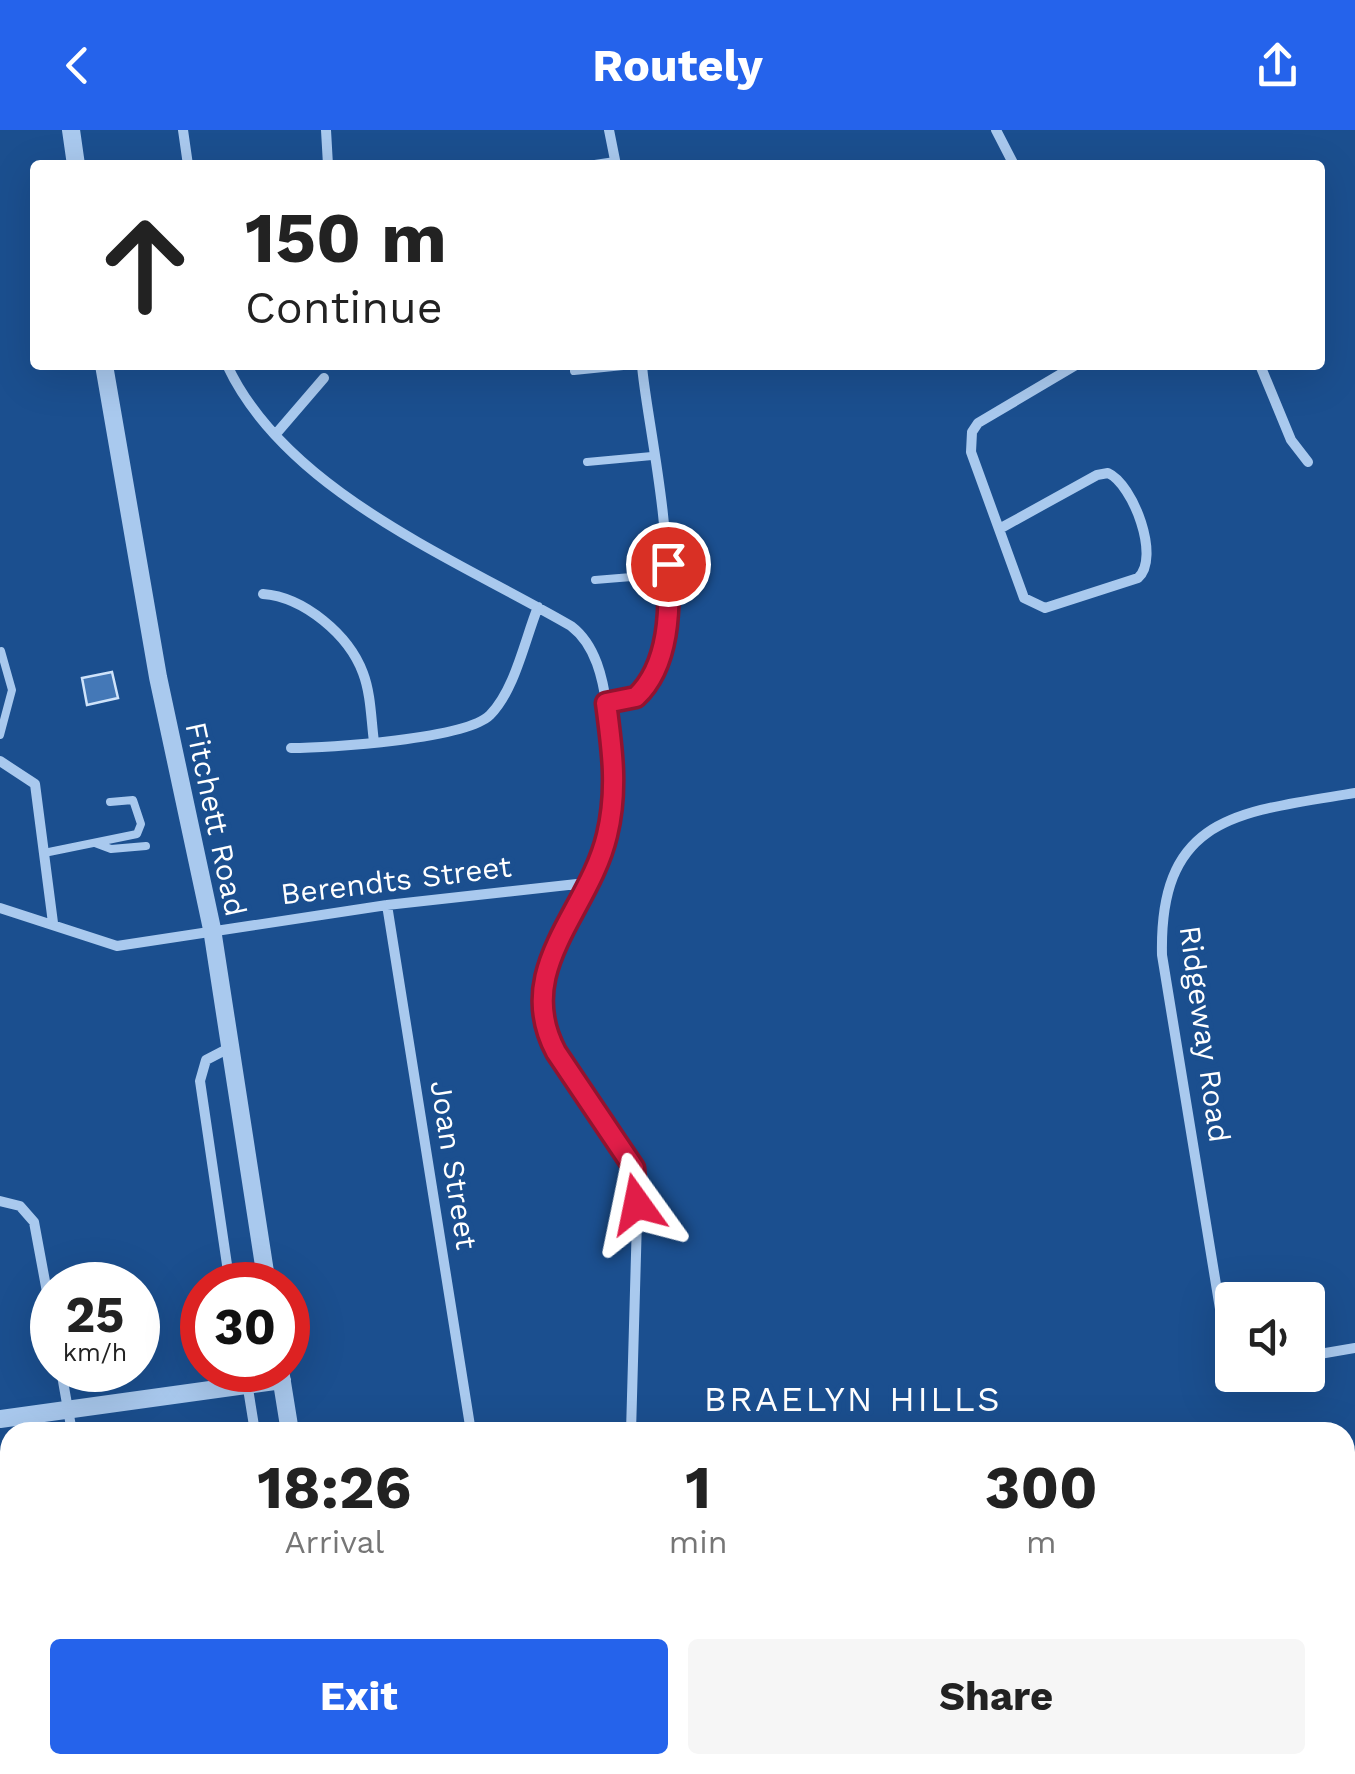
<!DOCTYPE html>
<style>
body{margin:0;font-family:"Work Sans",sans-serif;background:#f6f6f6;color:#222;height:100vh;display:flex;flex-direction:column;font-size:38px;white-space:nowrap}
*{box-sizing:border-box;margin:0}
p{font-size:32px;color:#767676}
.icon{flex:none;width:55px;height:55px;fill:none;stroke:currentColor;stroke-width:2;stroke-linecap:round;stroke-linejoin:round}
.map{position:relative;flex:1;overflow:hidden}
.details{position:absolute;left:0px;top:1292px;width:1355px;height:352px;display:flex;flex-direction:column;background:#fff;border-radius:30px 30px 0 0;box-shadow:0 10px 40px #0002}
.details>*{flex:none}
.top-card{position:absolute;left:30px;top:30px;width:1295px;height:210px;border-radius:10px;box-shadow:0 10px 40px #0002;background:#fff;color:#222;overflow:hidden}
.controls{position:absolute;left:1215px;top:1152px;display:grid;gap:20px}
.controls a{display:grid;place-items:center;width:110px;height:110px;border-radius:10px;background:#fff;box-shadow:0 10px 40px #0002;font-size:50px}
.speed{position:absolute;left:30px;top:1132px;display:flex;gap:20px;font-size:50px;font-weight:700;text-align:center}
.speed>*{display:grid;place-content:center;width:130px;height:130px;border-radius:50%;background:#fff;box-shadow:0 10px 40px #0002;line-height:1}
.speed small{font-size:25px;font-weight:400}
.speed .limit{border:15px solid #d22;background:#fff;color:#111}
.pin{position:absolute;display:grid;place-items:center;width:85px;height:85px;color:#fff;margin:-42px;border:5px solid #fff;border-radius:50%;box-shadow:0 2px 10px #0007}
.me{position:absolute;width:110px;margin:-55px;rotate:348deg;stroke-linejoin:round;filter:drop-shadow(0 0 8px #0008)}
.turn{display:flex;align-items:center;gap:35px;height:210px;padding:0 50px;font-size:45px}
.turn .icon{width:130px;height:130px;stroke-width:2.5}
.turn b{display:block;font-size:70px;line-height:85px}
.eta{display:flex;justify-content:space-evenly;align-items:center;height:170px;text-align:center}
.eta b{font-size:60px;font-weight:700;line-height:70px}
.action{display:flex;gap:20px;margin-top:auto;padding:20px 50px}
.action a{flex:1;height:115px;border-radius:10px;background:#2563eb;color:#fff;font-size:40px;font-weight:700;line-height:115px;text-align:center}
.action a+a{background:#f6f6f6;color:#222}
header{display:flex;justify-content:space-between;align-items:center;height:130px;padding:0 50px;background:#2563eb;color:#fff;font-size:45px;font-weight:700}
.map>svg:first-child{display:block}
.building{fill:#4478b7;stroke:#cfe3fa;stroke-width:2.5}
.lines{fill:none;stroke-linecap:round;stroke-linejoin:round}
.service{stroke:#a9c9ee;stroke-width:8}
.minor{stroke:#a9c9ee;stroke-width:10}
.tertiary{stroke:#a9c9ee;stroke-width:18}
.route-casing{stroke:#92132f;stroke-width:25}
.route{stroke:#e11d48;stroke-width:18}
.labels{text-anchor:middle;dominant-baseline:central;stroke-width:10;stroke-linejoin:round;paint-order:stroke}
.street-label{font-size:30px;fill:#fff;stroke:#1b4f8f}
.quarter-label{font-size:35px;letter-spacing:2.5px;fill:#fff;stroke:#1b4f8f}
</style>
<header><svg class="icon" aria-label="back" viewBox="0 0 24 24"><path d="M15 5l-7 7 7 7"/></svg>Routely<svg class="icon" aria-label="share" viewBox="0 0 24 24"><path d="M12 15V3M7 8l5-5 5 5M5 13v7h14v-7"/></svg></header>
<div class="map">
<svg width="1355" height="1644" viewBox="0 0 1355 1644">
<rect width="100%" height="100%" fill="#1b4f8f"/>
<path class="building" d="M112,542L118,568L87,575L82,548Z
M1355,1535V1608L1345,1610V1537Z
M1219,1635H1253L1254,1644H1220Z"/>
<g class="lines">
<path class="service" d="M588,35L615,31
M574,241L633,235
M587,332L652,326
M595,450L668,444
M0,605L12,560L1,521
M95,713L111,719L146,716
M44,723L137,704L141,694L133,670L110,672
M1269,1635L1277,1644
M1221,1644L1235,1635"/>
<path class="minor" d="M183,0L188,35
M326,0L328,35
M609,0L616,35
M996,0L1014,35
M227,235C286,362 456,429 571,496C596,515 603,549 607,578C613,623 620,670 604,714C588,761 537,826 540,876C544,945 622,989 638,1054L631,1302
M1260,235L1291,310L1308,332
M275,305L324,248
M1001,398L1097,345L1108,343C1133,354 1161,428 1138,448L1045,478L1024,468L971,322L972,302L978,293L1076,235
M263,464C304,467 349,505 363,543C371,564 371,589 374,612
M606,573C716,571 646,301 642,235
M291,618C329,618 466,609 490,585C515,560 525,509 538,477
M0,631L35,654L53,793
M387,775L471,1302
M0,778L117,816L387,775L586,753
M0,1071L20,1076L34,1092L52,1189
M230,1155L200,951L206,930L231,917
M1232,1218L1222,1191L1162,825C1159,684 1240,682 1355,663
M1308,1226L1355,1218
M61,1240L72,1302
M245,1240L255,1302
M131,1635L134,1644
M309,1635L311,1644
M1151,1635L1152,1644"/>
<path class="tertiary" d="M71,0L76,35
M104,235L158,547L212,799L267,1155
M280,1240L290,1302
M0,1289L282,1250
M340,1635L341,1644"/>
</g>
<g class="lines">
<defs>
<path id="route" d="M637,1074L634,1038L556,922C512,839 589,782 607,705C618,660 612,618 606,573L636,567C670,535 670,478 668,434"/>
</defs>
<use href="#route" class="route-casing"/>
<use href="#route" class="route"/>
</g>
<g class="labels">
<g class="street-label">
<text transform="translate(216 689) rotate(78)">Fitchett Road</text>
<text transform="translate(396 750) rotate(-7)">Berendts Street</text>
<text transform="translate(1205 904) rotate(82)">Ridgeway Road</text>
<text transform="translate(454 1035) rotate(81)">Joan Street</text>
</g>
<g class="quarter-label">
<text x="853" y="1269">BRAELYN HILLS</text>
</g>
</g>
</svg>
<div class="controls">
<a><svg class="icon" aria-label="sound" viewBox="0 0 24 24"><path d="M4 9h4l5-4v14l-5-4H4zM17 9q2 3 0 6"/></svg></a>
</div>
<div class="speed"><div>25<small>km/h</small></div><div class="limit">30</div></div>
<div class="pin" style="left:668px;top:434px;background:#d93025"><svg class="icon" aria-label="arrive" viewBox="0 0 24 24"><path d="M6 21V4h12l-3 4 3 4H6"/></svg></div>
<svg class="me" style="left:637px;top:1074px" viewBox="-20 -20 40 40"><path d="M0-17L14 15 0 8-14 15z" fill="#e11d48" stroke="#fff" stroke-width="4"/></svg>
<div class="top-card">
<div class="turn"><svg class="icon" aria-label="ahead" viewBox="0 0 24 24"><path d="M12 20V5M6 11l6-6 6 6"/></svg><div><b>150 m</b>Continue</div></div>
</div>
<section class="details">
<div class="eta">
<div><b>18:26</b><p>Arrival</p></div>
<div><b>1</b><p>min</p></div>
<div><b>300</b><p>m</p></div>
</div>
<div class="action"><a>Exit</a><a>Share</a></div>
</section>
</div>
